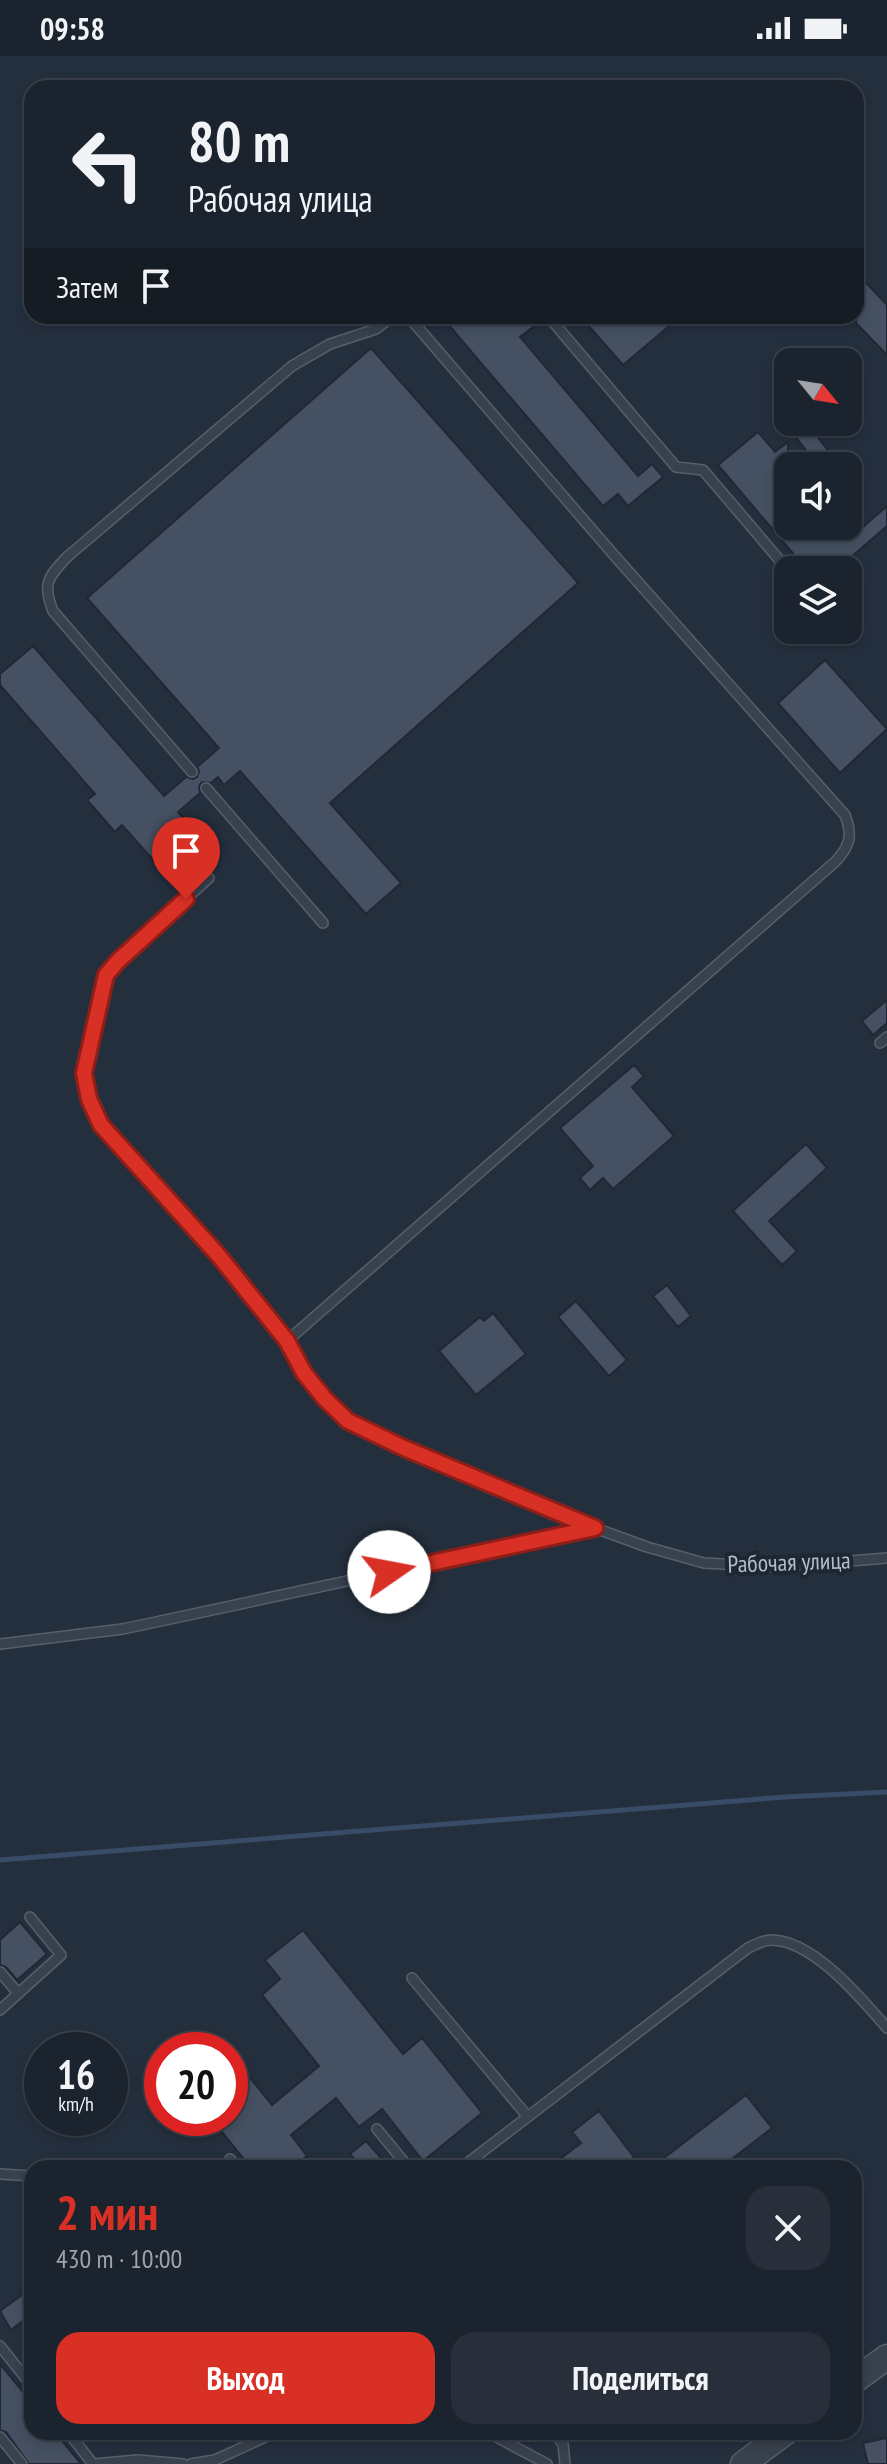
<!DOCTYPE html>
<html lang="ru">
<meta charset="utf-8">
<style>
body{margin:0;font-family:"PT Sans Narrow",sans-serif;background:#282f3a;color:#f1f3f6;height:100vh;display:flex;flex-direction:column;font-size:30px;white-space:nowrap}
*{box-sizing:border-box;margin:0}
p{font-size:26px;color:#a0a4aa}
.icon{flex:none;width:44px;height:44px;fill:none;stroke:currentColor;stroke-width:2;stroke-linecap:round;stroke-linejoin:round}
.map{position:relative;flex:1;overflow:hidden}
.drawer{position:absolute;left:24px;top:2104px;width:838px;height:280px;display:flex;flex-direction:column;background:#1b232e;border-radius:24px;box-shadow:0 4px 12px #0003,0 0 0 2px #39404a}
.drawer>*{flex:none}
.hud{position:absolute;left:24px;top:24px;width:840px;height:244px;border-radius:24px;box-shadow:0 4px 12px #0003,0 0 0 2px #39404a;background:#1b232e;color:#f1f3f6;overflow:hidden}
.needle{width:52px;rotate:120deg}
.tools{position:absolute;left:774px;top:292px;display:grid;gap:16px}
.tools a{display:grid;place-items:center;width:88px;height:88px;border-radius:16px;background:#1b232e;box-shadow:0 4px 12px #0003,0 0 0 2px #39404a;font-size:40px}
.speed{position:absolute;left:24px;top:1976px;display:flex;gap:16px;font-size:40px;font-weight:700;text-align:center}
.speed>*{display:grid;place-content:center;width:104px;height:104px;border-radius:50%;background:#1b232e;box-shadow:0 4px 12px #0003,0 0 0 2px #39404a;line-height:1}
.speed small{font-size:20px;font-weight:400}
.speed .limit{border:12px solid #d22;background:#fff;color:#111}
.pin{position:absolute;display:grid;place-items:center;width:68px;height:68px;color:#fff;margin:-82px -34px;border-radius:50% 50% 50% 0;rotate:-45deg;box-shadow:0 0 8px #0007}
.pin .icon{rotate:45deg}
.me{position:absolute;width:88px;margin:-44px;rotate:78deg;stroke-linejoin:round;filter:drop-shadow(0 0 6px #0008)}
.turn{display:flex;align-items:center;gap:28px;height:168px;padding:0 32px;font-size:36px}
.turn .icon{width:104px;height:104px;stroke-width:2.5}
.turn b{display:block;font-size:56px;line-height:68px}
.then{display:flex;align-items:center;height:76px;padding:0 32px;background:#0003;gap:16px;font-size:30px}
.round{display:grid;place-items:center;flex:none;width:84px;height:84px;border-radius:24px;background:#282f3a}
.summary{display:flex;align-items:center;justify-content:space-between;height:136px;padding:0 32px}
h1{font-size:48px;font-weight:700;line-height:60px;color:#d93025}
.action{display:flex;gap:16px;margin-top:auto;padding:16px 32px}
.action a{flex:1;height:92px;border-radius:24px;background:#d93025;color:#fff;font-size:32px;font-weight:700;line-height:92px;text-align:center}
.action a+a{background:#282f3a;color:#f1f3f6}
.status{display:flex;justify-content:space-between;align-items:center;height:56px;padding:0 40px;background:#1b232e;direction:ltr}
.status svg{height:22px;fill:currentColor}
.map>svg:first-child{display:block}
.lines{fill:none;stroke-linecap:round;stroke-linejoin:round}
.stream{stroke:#394c67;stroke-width:5}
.building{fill:#455162;stroke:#1f2835;stroke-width:2}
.service-casing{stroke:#565f6c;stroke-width:12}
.tertiary-casing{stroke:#565f6c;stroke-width:27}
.service{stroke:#38414e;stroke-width:9}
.tertiary{stroke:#38414e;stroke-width:24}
.route-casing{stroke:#8d1f18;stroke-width:20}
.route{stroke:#d93025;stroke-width:14}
.labels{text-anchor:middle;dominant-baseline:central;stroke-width:8;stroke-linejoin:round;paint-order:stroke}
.street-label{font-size:24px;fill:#b4bcc9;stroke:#1d2633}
</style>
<div class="status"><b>09:58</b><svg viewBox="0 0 49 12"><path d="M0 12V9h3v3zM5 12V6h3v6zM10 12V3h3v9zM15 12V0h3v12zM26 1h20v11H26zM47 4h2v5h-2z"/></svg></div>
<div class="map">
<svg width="887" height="2408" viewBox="0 0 887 2408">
<rect width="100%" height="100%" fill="#242f3e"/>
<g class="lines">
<path class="stream" d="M0,1804L785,1741L887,1736"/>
</g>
<path class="building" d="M856,216L887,249V299L856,267Z
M441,260H524L533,271L520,281L638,420L652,408L663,421L628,450L618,438L603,450Z
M580,260H681L623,309Z
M371,292L578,527L330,747L401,827L366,858L240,715L224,729L218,721L211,727L202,726L199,730L200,737L178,756L202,783L164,816L122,769L115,776L87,744L95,738L0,629V618L33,590L164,740L186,721L193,723L197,721L199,715L197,711L219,692L87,542Z
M809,370L840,410H818L795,380Z
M758,376L775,396L788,386V470H838L849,483L887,450V470L836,514H807L718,409Z
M825,604L887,673L840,717L778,647Z
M887,944V967L873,979L862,965Z
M634,1009L644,1020L632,1031L674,1080L613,1133L603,1122L590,1134L580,1122L593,1110L560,1072Z
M806,1088L827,1112L769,1165L797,1195L782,1209L733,1155Z
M667,1229L691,1260L678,1271L653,1240Z
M576,1245L627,1304L609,1320L558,1261Z
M493,1257L526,1298L476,1339L439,1295L480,1261L484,1265Z
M20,1866L47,1898L17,1924L6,1911L0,1909V1884Z
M303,1874L403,1998L422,1982L482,2057L423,2105L382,2053L359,2071L336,2042L291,2079L307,2100L292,2112H251L211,2062H230V1997L272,2049L319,2010L262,1939L280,1923L265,1904Z
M746,2039L772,2072L720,2112H651Z
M599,2055L642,2112H548L581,2087L572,2076Z
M366,2085L382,2103L371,2112H362L350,2098Z
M26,2236L32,2244V2258L11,2274L0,2255Z
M0,2308L32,2347V2376H55L81,2408H29L6,2376L0,2374Z
M887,2382V2408H868L863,2387Z"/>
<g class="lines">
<defs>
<path id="service" d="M548,260L676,411L703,414L788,514
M192,716L53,555C42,528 48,521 67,501L292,310L330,288L376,273L393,260
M206,732L323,867
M209,822L118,905C114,909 109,914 106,919C94,942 80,1020 89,1044C104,1085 143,1117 171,1148C206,1186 239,1224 271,1263C292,1289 302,1320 325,1344C340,1359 356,1369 374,1379L595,1472L647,1491L704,1507L778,1511L887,1502
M880,987L887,981
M287,1285L835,806C850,790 853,780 845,759L613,498L408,260
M0,1588L123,1573L595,1472
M0,1916L17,1936
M412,1922L528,2061
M0,1954L61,1899L30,1861
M377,2073L409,2112
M230,2103L237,2112
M461,2112L748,1892C755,1889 763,1884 771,1884C813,1884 861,1942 887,1972
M0,2118L32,2120
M0,2290L32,2330
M68,2376L93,2408
M487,2376L547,2408
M553,2376L563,2388L565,2408
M0,2381L22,2408
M94,2408L138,2404L183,2408
M191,2408L215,2404L276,2376"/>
<path id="tertiary" d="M854,2325L887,2301
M743,2408L786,2376"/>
</defs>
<use href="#service" class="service-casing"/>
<use href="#tertiary" class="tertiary-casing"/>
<use href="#service" class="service"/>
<use href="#tertiary" class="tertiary"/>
</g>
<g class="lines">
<defs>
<path id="route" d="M186,843L118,905L106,919L84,1017L89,1043L101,1069L219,1200L287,1285L304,1317L325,1343L348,1365L404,1392L595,1472L389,1516"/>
</defs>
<use href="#route" class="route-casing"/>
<use href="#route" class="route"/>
</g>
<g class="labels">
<g class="street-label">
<text transform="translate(789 1506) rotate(-2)">Рабочая улица</text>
</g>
</g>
</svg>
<div class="tools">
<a><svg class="needle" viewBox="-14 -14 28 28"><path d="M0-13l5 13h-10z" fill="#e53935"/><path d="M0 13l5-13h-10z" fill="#a0a4aa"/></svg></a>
<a><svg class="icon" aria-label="sound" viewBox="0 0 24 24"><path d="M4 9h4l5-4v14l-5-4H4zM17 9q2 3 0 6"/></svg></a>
<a><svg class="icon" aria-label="layers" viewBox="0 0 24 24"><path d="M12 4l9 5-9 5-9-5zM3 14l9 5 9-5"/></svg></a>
</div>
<div class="speed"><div>16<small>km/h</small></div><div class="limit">20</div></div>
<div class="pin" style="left:186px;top:843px;background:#d93025"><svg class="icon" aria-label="arrive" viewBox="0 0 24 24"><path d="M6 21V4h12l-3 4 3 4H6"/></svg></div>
<svg class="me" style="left:389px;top:1516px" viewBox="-20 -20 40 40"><circle r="19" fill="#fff"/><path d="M0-13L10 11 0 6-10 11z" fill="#d93025"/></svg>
<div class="hud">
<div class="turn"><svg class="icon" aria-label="left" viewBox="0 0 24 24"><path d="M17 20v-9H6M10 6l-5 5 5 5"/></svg><div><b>80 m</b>Рабочая улица</div></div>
<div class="then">Затем<svg class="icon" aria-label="arrive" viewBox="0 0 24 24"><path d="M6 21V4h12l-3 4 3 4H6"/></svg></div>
</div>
<section class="drawer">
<div class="summary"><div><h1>2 мин</h1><p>430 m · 10:00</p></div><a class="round"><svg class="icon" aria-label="close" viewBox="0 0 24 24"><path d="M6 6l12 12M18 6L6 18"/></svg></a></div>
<div class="action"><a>Выход</a><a>Поделиться</a></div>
</section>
</div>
